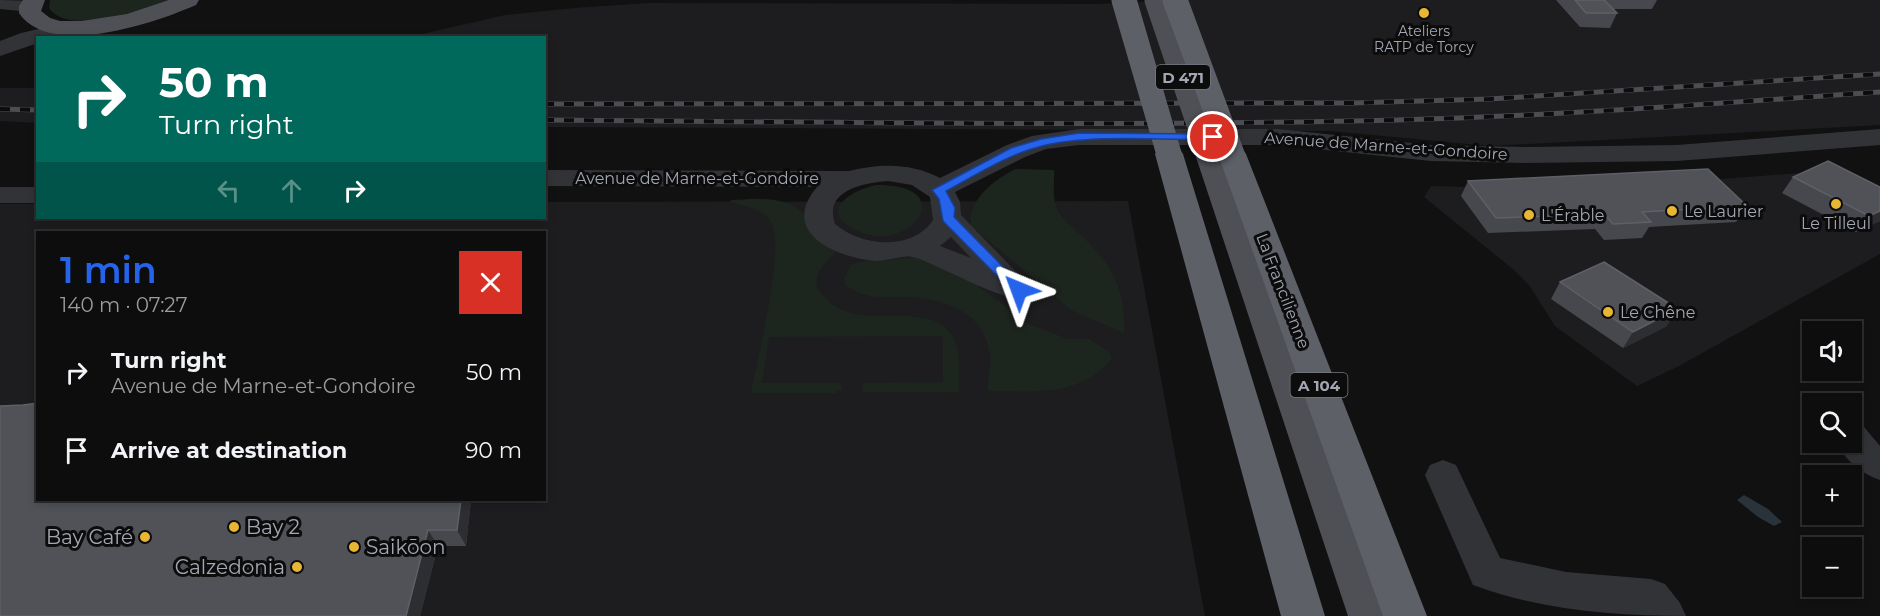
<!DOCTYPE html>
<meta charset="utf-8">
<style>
body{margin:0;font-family:Montserrat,sans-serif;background:#1b1b1c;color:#f1f3f6;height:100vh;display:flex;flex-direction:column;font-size:22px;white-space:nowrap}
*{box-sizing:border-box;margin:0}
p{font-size:20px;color:#9a9c9e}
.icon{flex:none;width:33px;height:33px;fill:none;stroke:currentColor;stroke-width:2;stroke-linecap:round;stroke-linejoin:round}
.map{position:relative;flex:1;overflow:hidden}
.drawer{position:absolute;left:36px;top:231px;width:510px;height:270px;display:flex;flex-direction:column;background:#0d0d0e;border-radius:0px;box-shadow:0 3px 9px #0003,0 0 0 2px #2d2d2e}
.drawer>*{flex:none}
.hud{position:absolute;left:36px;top:36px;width:510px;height:183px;border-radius:0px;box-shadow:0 3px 9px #0003,0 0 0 2px #2d2d2e;background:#00695c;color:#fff;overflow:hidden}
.fabs{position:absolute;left:1802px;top:321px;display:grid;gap:12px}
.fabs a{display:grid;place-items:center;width:60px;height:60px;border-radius:0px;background:#0d0d0e;box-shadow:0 3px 9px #0003,0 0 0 2px #2d2d2e;font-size:30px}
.pin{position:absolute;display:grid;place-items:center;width:51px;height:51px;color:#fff;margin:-26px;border:3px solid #fff;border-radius:50%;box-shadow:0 2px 6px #0007}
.me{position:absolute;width:66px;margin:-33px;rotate:316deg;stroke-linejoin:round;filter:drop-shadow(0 0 4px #0008)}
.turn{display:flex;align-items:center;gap:21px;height:126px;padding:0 24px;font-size:27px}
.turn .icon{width:78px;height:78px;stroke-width:2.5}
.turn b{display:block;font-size:42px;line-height:51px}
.lanes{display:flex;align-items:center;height:57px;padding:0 24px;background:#0003;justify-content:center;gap:30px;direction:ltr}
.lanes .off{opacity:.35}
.round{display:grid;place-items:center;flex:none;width:63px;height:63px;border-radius:0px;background:#1b1b1c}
.overview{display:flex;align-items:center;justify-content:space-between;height:102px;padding:0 24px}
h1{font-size:36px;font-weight:600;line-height:45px;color:#2563eb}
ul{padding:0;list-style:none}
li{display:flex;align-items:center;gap:18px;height:78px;padding:0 24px}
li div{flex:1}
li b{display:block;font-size:22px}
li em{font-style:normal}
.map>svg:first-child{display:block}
.built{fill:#1d1d1f;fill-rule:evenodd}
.green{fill:#1d251f}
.water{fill:#2b333a}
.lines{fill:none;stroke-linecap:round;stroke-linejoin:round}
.minor{fill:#323337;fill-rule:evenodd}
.major{fill:#4e5056;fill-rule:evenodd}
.highway{fill:#5e6068;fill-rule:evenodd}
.rail-casing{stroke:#4b4d52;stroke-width:5}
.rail{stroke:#0c0c0d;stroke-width:4;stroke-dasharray:10;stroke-linecap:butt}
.major-bridge{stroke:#4e5056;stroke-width:25}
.highway-bridge{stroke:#5e6068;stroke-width:25}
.wall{fill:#47484d}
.shaded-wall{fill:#2d2e31}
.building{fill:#515258;stroke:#5e6066;stroke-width:1.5}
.route{fill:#2563eb;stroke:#184099;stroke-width:1.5}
.poi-dot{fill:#e8b633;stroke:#0c0c0d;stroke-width:2}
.labels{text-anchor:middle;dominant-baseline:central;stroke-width:6;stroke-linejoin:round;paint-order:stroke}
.far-poi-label{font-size:14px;fill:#a3a7b2;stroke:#0c0c0d}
.shield{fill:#0c0c0d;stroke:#767880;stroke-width:1.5}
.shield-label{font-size:15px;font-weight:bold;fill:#a3a7b2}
.street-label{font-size:16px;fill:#a3a7b2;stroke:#0c0c0d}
.poi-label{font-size:16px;fill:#a3a7b2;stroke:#0c0c0d;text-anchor:start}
.near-poi-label{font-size:20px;fill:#a3a7b2;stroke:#0c0c0d;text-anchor:start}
</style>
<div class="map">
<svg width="1880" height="616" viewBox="0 0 1880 616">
<rect width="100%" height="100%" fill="#111112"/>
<path class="built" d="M1191,0H1880V125L1490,146L1330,131L545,127L544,38H405L505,15L574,8L649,3L1096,4Z
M0,88H37V123L0,121Z
M1839,170L1880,190V254L1679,366L1637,386L1555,326L1529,285L1514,270L1424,197L1431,186L1506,188L1708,180Z
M1128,201L1205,616H0V204H37L38,218H544L545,202ZM38,232H544V500H38Z"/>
<path class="green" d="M50,0H174C149,10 67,37 49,8Z
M1015,169L1054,170C1055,183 1051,197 1058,211C1064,221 1075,229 1084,238C1114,267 1126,292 1124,333L1071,310L971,226C968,199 993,181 1015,169Z
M876,185C966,184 906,262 850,227C819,208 856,189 876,185Z
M731,200C753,199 787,195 803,214C816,229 818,242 837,252C826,262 808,277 821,293C849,328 887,310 924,318C933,319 942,324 948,330C963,345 958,373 959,392H862L863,383L943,382V336L769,337L762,383H841L842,390H837L836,393H751C757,359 786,248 771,222C763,209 744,206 730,202Z
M915,257L966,277L1029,324L1068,339H1089L1109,352L1112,358C1081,398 1032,391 988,391C988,379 991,366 990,354C984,309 939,297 901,297C880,297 861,299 845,284L844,278L851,265L870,259L882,261Z"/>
<path class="water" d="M1744,495L1768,509L1782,522L1774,526L1758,517L1737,500Z"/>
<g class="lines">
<path class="minor" d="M0,0L38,1L41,6L38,11L30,12L0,9Z
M74,21L82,23L85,28L82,33L61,38H38V43L0,56V41L21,33Z
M1079,129H1278L1431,145L1527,147L1677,145L1880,129V145L1677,161L1527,163L1431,161L1278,145H1079L1046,149L1025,157L955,192L960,202L961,215L1025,281L1030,283L1034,290L1030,297L1019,300C991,293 964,279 938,267C930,264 920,258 912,257C903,255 888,261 876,261C837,258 778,233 817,187L544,186V170L849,171C880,163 912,163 940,178L1007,145L1032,136ZM888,181L912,185L930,197L933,220C912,252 860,246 835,224C823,190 864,183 888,181ZM951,237L971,258L940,246Z
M0,187H38V203H0Z
M1851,423L1864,427L1880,446V480C1860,473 1846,461 1836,442H1851Z
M1443,460L1456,465L1500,558L1566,572L1651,579L1665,584L1680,603L1686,616C1616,616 1540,610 1473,585L1425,475L1430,465Z"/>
<path class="major" d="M23,0H45L41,11L50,18L60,21H82L127,14L169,0H199L196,5C155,23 50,59 19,13V6Z
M1209,146L1219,148L1223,154L1392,616H1348L1195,154L1199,148Z"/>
<path class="highway" d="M1169,146L1179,148L1183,154L1325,616H1281L1155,154L1159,148Z
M1232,146L1242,148L1246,154L1427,616H1383L1218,154L1222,148Z"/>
<defs>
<path id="rail" d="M544,104L1352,103L1489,99L1880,74
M0,109L38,110
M544,120C828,122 1113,127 1397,120C1558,116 1719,103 1880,92"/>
</defs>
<use href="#rail" class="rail-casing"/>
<use href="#rail" class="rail"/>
<path class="major-bridge" d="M1157,0L1209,154"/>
<path class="highway-bridge" d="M1124,0L1169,154
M1175,0L1232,154"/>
</g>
<path class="wall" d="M1556,0H1657L1652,9H1613L1617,13L1610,28L1580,27Z
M1793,177L1880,187V221L1856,232L1782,193Z
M1468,181L1747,206L1736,222L1649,227L1642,238L1604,240L1595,229L1488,233L1461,196Z
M1560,282L1667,326L1623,348L1551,299Z
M38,403V500H471L466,546H438L420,616H0V406L23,405Z"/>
<path class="shaded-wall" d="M1880,211V221L1856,232L1869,216Z
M1678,309L1667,326L1623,348L1633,332Z
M461,500H471L466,546L457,530Z
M428,530L438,546L420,616H406Z"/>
<path class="building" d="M1575,0H1604L1617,13H1586Z
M1828,161L1880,187V211L1869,216L1793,177Z
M1708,169L1747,206L1642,212L1651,222L1613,224L1604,214L1496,218L1468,181Z
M1604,262L1678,309L1633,332L1560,282Z
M38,403V500H461L457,530H428L406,616H0V406L23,405Z"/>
<path class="route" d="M1079,133L1213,134L1219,137L1213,140C1162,140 1090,134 1042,146C1008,154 976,175 946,191L955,208L954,217L1026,290L1019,294L1014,293L943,221L939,199L932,190L1011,148L1041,139Z"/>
<g class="poi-dot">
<circle cx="1424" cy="13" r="6"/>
<circle cx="1836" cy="204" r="6"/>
<circle cx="1672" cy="211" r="6"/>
<circle cx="1529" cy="215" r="6"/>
<circle cx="1608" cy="312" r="6"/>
<circle cx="234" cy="527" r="6"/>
<circle cx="145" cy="537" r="6"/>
<circle cx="354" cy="547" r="6"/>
<circle cx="297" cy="567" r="6"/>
</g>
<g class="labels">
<g class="far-poi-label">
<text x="1424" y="31">Ateliers<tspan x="1424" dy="16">RATP de Torcy</tspan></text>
</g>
<g class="shield">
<rect x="1156" y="65" width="54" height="24" rx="4.5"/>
<rect x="1290.5" y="373" width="57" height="24" rx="4.5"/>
</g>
<g class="shield-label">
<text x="1183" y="77">D 471</text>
<text x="1319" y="385">A 104</text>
</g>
<g class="street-label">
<text transform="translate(1386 146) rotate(4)">Avenue de Marne-et-Gondoire</text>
<text x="697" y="178">Avenue de Marne-et-Gondoire</text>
<text transform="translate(1283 291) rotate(69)">La Francilienne</text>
</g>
<g class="poi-label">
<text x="1684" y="211">Le Laurier</text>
<text x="1541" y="215">L'Érable</text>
<text x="1836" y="223" text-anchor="middle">Le Tilleul</text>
<text x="1620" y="312">Le Chêne</text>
</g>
<g class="near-poi-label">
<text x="246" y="527">Bay 2</text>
<text x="133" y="537" text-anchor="end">Bay Café</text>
<text x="366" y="547">Saikōon</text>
<text x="285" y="567" text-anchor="end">Calzedonia</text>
</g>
</g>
</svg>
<div class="fabs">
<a><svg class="icon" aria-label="sound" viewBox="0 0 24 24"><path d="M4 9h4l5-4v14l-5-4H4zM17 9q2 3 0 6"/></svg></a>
<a><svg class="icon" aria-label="search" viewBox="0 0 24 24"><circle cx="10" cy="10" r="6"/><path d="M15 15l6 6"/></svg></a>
<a>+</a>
<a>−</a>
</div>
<div class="pin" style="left:1213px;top:137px;background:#d93025"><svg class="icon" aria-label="arrive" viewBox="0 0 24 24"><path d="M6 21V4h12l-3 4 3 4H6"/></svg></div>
<svg class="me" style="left:1019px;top:290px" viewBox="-20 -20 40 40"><path d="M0-17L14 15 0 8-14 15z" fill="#2563eb" stroke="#fff" stroke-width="4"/></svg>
<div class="hud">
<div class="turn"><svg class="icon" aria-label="right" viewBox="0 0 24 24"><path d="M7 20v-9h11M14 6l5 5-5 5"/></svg><div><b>50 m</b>Turn right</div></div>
<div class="lanes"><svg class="icon off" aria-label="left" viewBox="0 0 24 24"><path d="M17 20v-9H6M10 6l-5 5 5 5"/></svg><svg class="icon off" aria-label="ahead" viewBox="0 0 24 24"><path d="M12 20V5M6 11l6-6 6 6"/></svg><svg class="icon" aria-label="right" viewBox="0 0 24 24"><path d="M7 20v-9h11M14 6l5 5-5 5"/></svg></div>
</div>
<section class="drawer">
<div class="overview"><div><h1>1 min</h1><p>140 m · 07:27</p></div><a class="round" style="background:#d93025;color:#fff"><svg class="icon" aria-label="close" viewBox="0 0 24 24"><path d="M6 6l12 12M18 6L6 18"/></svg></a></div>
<ul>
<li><svg class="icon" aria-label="right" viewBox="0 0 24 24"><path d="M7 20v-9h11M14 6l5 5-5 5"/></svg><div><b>Turn right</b><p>Avenue de Marne-et-Gondoire</p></div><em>50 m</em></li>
<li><svg class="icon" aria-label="arrive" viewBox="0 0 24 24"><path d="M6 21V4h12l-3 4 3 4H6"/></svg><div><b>Arrive at destination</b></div><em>90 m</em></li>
</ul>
</section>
</div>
